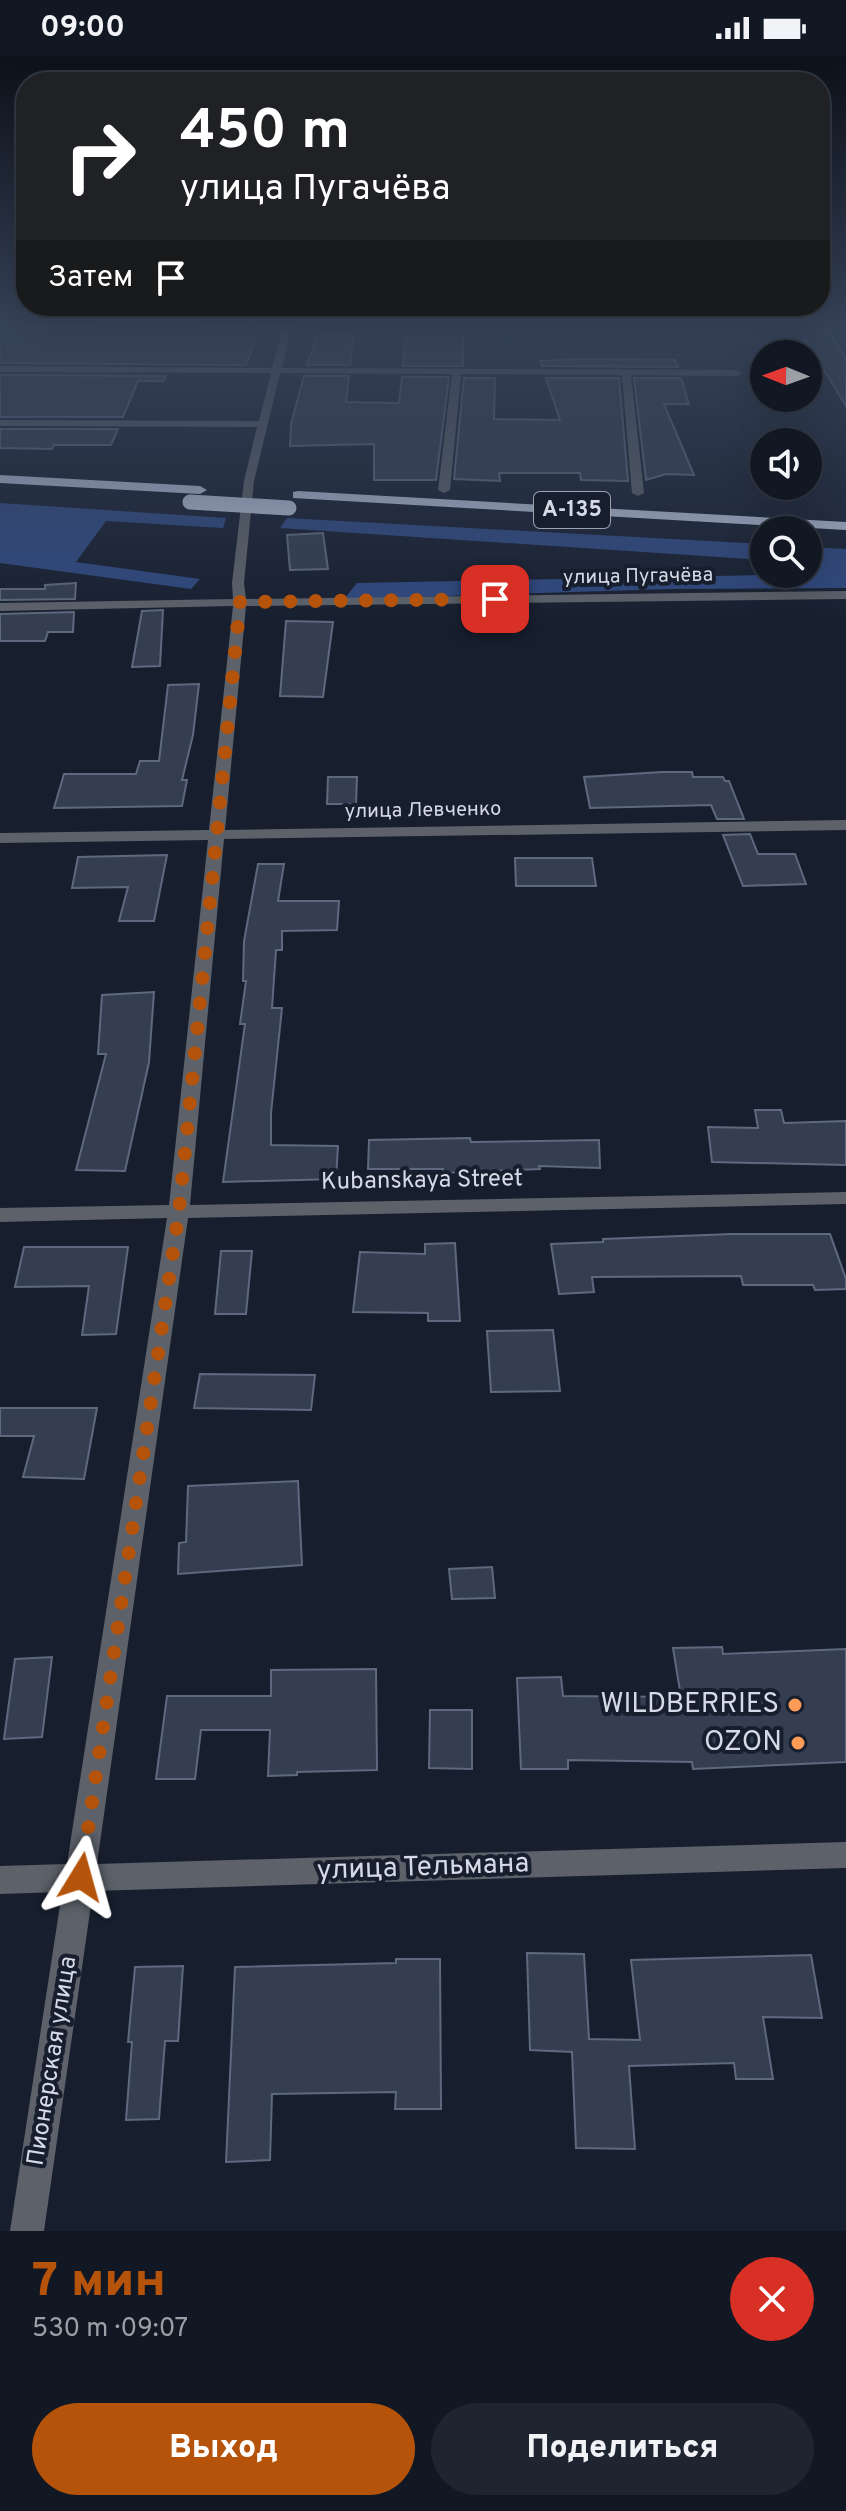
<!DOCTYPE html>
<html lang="ru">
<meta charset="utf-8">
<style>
body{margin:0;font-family:Overpass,sans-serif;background:#1e2430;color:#f1f3f6;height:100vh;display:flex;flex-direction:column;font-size:30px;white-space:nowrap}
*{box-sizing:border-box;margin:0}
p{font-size:26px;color:#9c9fa6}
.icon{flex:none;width:44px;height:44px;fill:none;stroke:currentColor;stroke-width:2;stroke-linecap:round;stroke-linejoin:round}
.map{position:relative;height:2175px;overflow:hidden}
.panel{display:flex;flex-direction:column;background:#111723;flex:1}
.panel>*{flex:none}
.guide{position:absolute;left:16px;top:16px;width:814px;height:244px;border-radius:32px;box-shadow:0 8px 32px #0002,0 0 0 2px #303641;background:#202124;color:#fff;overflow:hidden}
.needle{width:52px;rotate:271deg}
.tools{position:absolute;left:750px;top:284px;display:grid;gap:16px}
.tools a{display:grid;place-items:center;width:72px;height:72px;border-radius:50%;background:#111723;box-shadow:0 8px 32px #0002,0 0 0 2px #303641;font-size:40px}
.pin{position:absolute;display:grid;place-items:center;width:68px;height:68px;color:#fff;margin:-34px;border-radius:16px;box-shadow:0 4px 12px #0006}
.me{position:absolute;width:88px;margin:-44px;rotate:8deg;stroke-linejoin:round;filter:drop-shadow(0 0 6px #0008)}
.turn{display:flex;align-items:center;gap:28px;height:168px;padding:0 32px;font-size:36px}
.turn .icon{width:104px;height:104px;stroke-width:2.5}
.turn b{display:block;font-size:56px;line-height:68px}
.then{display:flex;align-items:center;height:76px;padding:0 32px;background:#0003;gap:16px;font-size:30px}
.round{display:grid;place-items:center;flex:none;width:84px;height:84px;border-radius:42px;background:#1e2430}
.headline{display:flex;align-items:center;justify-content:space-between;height:136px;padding:0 32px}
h1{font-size:48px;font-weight:800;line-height:60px;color:#b45309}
.button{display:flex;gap:16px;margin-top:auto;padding:16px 32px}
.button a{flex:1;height:92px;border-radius:48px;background:#b45309;color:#fff;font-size:32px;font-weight:800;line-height:92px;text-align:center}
.button a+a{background:#1e2430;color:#f1f3f6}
.status{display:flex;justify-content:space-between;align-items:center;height:56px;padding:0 40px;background:#111723;direction:ltr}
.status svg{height:22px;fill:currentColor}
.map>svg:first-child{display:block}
.forest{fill:#2f487f}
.building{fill:#353e50;stroke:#5f697d;stroke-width:2}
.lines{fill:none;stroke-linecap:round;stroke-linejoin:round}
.minor{fill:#5d626a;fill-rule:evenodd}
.highway{fill:#b4bfd5;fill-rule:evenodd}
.highway-bridge{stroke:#b4bfd5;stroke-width:15}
.route{stroke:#b45309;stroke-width:14;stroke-dasharray:0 25.2}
.poi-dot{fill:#fe9c57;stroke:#171f2f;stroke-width:3}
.labels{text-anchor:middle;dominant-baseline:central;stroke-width:8;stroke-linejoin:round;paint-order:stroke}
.far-street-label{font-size:20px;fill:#d5dae6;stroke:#171f2f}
.shield{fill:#171f2f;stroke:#9ca2af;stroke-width:2}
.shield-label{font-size:22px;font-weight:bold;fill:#d5dae6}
.street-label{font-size:24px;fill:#d5dae6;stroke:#171f2f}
.near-poi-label{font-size:28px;fill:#d5dae6;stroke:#171f2f;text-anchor:end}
.near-street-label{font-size:28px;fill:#d5dae6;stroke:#171f2f}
</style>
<div class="status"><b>09:00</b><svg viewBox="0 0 49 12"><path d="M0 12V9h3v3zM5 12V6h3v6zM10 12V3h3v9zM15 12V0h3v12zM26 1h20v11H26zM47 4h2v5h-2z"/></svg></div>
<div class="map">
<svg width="846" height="2175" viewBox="0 0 846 2175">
<rect width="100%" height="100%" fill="#171f2f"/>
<path class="forest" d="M0,447L226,462L223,472L106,465L76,506L200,523L191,533L0,507Z
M287,462L764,488V504L280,472Z
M808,491L846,493V532L672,533L344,543L357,527L808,518L813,516L808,514Z"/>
<path class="building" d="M796,268H823L846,302V350Z
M0,271L253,274L252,283H256L246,309L0,307Z
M406,274H463V310H403Z
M318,278L354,279L350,309H307Z
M584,303L675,304L678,311L542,310L540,305Z
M0,319L166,320L163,325H138L123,361H0Z
M304,320H349L346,346L399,347L402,321H449L436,424H374V388L290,390L291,368Z
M464,322H495L494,363L560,364L546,322H619L628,425L581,424L580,417H499L500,425L454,423Z
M634,322H681L689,348H664L694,419L666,418L646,424Z
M0,373H118L111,389H54L52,393L0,392Z
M323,477L328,513L290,514L287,479Z
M76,527L75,543L0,544V533H45V529Z
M163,554L160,610L132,611L142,555Z
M74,556L73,576H48L45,585H0V558Z
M286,565L333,566L323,641L280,640Z
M199,628L193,679L182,724H187L182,750L54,752L64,718H136L140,705H159L168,629Z
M662,716H692L693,721H723L725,725H729L744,763H717L711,749L590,752L584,721Z
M328,721H357L356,748H327Z
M750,778L758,798H795L806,828L743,830L723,779Z
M167,799L154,865H119L128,831L72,832L78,801Z
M515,802H592L596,830H516Z
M258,808H284L278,845H339L337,874L282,875V894H276L272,952H282L271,1057V1089L338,1090L336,1123L223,1126L245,968H240L246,925H243L244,885Z
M154,936L149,1006L125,1115L76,1114L106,998H98L102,939Z
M755,1054H781L784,1067L846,1065V1109L712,1106L708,1071L758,1072Z
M470,1082L471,1086L599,1084L600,1112L539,1110L540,1113L443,1117V1113H368L369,1084Z
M732,1178H830L846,1223V1233L815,1234L813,1229H743L741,1220L592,1221L594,1236L559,1238L551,1188L603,1186V1183Z
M455,1187L460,1265H428V1257L353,1256L360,1196L425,1198V1188Z
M24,1191H128L116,1278L82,1279L89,1230L15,1231Z
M221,1195H252L246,1258H215Z
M553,1274L560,1335L491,1336L487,1275Z
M200,1318L315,1319L311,1354L194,1352Z
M0,1352H97L84,1423L23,1421L34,1380H0Z
M298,1425L302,1509L178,1518L179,1487L186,1486L188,1430Z
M492,1511L495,1542L452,1543L449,1513Z
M722,1591L723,1598L846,1593V1706L693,1713L692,1706L568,1704V1713H521L517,1622L561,1621L563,1640L681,1641L673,1592Z
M52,1601L42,1681L4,1683L15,1603Z
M376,1613L377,1714L297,1716V1719L268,1720L270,1674H201L195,1723H156L167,1640H271V1614Z
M430,1654H472V1713L429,1712Z
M527,1897L584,1898L589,1983L640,1984L631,1904L811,1899L822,1962L763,1961L773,2023H736L734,2007L629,2010L635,2093L576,2092L572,1996L530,1994Z
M396,1903H440L441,2053H395L396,2036L272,2038L270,2104L226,2106L235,1911L396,1907Z
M183,1910L178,1985H165L159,2063L126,2064L132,1986H128L135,1911Z"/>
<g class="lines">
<path class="minor" d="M195,268H292L282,312L738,314L743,317L738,320L631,319L644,437L638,440L632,437L622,319L461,318L450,434L444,437L438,434L452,318L280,317L254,425L244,527L246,543L846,535V543L246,550L225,774L846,764V774L224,783L190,1149L846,1136V1148L188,1162L97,1808L846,1786V1812L93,1835L44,2175H10L62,1836L0,1838V1810L67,1808L167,1162L0,1166V1152L169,1149L208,784L0,787V777L209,774L233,550L0,555V547L233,543L232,527L244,425L257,371L0,370V364L259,365L271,317L0,316V310L272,312L283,271H199Z"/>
<path class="highway" d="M0,419L200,430L207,434L200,438L0,427Z
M298,435L846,466V474L293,442V436Z"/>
<path class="highway-bridge" d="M190,446L289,452"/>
</g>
<linearGradient id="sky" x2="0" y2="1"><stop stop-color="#0d111a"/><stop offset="0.47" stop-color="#364258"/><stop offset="1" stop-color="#364258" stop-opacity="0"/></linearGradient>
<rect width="846" height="572" fill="url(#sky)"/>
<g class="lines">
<path class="route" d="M81,1821L179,1155L240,546L495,543"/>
</g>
<g class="poi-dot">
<circle cx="795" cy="1649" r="8"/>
<circle cx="798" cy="1687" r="8"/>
</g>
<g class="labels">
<g class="far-street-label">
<text transform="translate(638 521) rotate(-1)">улица Пугачёва</text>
<text transform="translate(423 755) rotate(-1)">улица Левченко</text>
</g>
<rect class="shield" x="534" y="436" width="76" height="36" rx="6"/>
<g class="shield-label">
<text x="572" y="454">А-135</text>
</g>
<g class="street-label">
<text transform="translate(422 1125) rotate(-1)">Kubanskaya Street</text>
<text transform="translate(53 2005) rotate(-81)">Пионерская улица</text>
</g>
<g class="near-poi-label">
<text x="779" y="1649">WILDBERRIES</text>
<text x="782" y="1687">OZON</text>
</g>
<g class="near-street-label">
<text transform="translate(423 1812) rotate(-2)">улица Тельмана</text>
</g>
</g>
</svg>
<div class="tools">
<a><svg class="needle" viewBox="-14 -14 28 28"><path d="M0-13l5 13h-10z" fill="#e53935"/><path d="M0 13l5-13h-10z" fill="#9c9fa6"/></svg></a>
<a><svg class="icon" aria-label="sound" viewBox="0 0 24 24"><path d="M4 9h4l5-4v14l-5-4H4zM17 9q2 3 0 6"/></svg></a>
<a><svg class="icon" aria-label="search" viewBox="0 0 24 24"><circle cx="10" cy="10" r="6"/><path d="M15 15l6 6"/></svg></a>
</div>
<div class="pin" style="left:495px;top:543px;background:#d93025"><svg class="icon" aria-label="arrive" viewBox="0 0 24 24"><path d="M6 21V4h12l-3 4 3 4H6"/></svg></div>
<svg class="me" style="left:81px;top:1821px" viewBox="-20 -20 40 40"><path d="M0-17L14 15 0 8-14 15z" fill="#b45309" stroke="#fff" stroke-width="4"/></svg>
<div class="guide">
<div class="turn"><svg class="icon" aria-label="right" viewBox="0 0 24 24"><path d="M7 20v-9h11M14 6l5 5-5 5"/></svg><div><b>450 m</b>улица Пугачёва</div></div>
<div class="then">Затем<svg class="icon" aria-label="arrive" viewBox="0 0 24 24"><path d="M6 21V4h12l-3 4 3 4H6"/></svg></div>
</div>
</div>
<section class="panel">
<div class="headline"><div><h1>7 мин</h1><p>530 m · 09:07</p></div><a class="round" style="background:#d93025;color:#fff"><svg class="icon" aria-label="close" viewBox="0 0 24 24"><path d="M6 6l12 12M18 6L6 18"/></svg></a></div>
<div class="button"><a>Выход</a><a>Поделиться</a></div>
</section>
